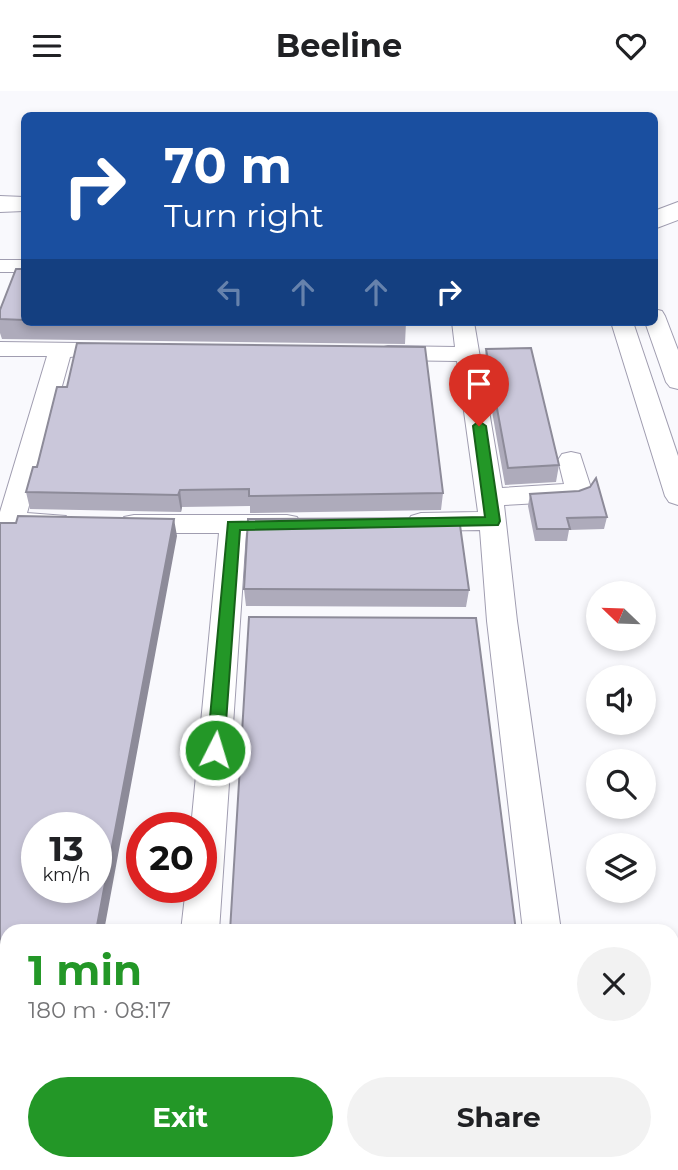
<!DOCTYPE html>
<meta charset="utf-8">
<style>
body{margin:0;font-family:Montserrat,sans-serif;background:#f2f2f2;color:#202124;height:100vh;display:flex;flex-direction:column;font-size:26px;white-space:nowrap}
*{box-sizing:border-box;margin:0}
p{font-size:23px;color:#757577}
.icon{flex:none;width:38px;height:38px;fill:none;stroke:currentColor;stroke-width:2;stroke-linecap:round;stroke-linejoin:round}
.map{position:relative;flex:1;overflow:hidden}
.sheet{position:absolute;left:0px;top:833px;width:679px;height:247px;display:flex;flex-direction:column;background:#fff;border-radius:21px 21px 0 0;box-shadow:0 4px 10px #0003}
.sheet>*{flex:none}
.guide{position:absolute;left:21px;top:21px;width:637px;height:214px;border-radius:10px;box-shadow:0 4px 10px #0003;background:#1a4fa0;color:#fff;overflow:hidden}
.needle{width:46px;rotate:293deg}
.fabs{position:absolute;left:586px;top:490px;display:grid;gap:14px}
.fabs a{display:grid;place-items:center;width:70px;height:70px;border-radius:50%;background:#fff;box-shadow:0 4px 10px #0003;font-size:35px}
.speed{position:absolute;left:21px;top:721px;display:flex;gap:14px;font-size:35px;font-weight:700;text-align:center}
.speed>*{display:grid;place-content:center;width:91px;height:91px;border-radius:50%;background:#fff;box-shadow:0 4px 10px #0003;line-height:1}
.speed small{font-size:18px;font-weight:400}
.speed .limit{border:10px solid #d22;background:#fff;color:#111}
.pin{position:absolute;display:grid;place-items:center;width:60px;height:60px;color:#fff;margin:-72px -30px;border-radius:50% 50% 50% 0;rotate:-45deg;box-shadow:0 0 7px #0007}
.pin .icon{rotate:45deg}
.me{position:absolute;width:77px;margin:-38px;rotate:5deg;stroke-linejoin:round;filter:drop-shadow(0 0 5px #0008)}
.turn{display:flex;align-items:center;gap:24px;height:147px;padding:0 28px;font-size:32px}
.turn .icon{width:91px;height:91px;stroke-width:2.5}
.turn b{display:block;font-size:49px;line-height:60px}
.lanes{display:flex;align-items:center;height:66px;padding:0 28px;background:#0003;justify-content:center;gap:35px;direction:ltr}
.lanes .off{opacity:.35}
.round{display:grid;place-items:center;flex:none;width:74px;height:74px;border-radius:37px;background:#f2f2f2}
.summary{display:flex;align-items:center;justify-content:space-between;height:119px;padding:0 28px}
h1{font-size:42px;font-weight:700;line-height:52px;color:#239727}
.button{display:flex;gap:14px;margin-top:auto;padding:14px 28px}
.button a{flex:1;height:80px;border-radius:42px;background:#239727;color:#fff;font-size:28px;font-weight:700;line-height:80px;text-align:center}
.button a+a{background:#f2f2f2;color:#202124}
header{display:flex;justify-content:space-between;align-items:center;height:91px;padding:0 28px;background:#fff;font-size:32px;font-weight:700}
.map>svg:first-child{display:block}
.lines{fill:none;stroke-linecap:round;stroke-linejoin:round}
.minor-casing{stroke:#a09db0;stroke-width:2}
.major-casing{stroke:#a09db0;stroke-width:2}
.minor{fill:#fff;fill-rule:evenodd}
.major{fill:#fff;fill-rule:evenodd}
.wall{fill:#aeabbb}
.shaded-wall{fill:#8d8b99}
.building{fill:#cac7da;stroke:#8d8b99;stroke-width:2;fill-rule:evenodd}
.route{fill:#239727;stroke:#176219;stroke-width:2}
</style>
<header><svg class="icon" aria-label="menu" viewBox="0 0 24 24"><path d="M4 6h16M4 12h16M4 18h16"/></svg>Beeline<svg class="icon" aria-label="heart" viewBox="0 0 24 24"><path d="M12 20l-8-8c-3-5 5-10 8-4 3-6 11-1 8 4z"/></svg></header>
<div class="map">
<svg width="678" height="1079" viewBox="0 0 678 1079">
<rect width="100%" height="100%" fill="#f9f9fd"/>
<g class="lines">
<defs>
<path id="minor" d="M0,169H24V181H0Z
M654,218L662,220L665,225L678,259V298L670,296L666,291L645,231H654Z
M452,231H474L502,397L564,393L558,369L562,363L571,361L580,363L591,397L585,407L576,410L504,414L517,530L561,840H523L487,530L480,439L421,440L411,437L407,431L411,425L421,422L478,421L457,270L388,269L380,267L376,262L380,257L388,255L455,256Z
M611,231H633L678,365V414L669,411L665,405Z
M0,251L79,252L87,254L90,259L87,264L70,266L27,422L66,425L70,432L66,439C49,443 14,444 0,434V421L47,265H0Z
M134,424H287L297,426L301,433L297,440L287,442H246L219,840H181L186,796H201V737H191L219,442H134L124,440L120,433L124,426Z
M672,909H678V947H672Z
M161,1073H203V1079H161Z
M554,1073H596L597,1079H555Z"/>
<path id="major" d="M0,105L24,106V120L0,121Z
M678,111V129L654,138V120Z"/>
</defs>
<use href="#minor" class="minor-casing"/>
<use href="#major" class="major-casing"/>
<use href="#minor" class="minor"/>
<use href="#major" class="major"/>
</g>
<path class="wall" d="M24,178V231H406L405,253L2,248L0,242V219Z
M486,258L559,374L556,391L505,394L484,275Z
M67,296L443,402L441,419L250,422V415L182,416L181,421L30,418L26,401Z
M530,403L607,426L604,438L569,439L567,450H535L528,415Z
M244,498L469,499L466,516L246,515Z
M596,1073H672L678,1079H598L599,1078Z"/>
<path class="shaded-wall" d="M180,399L182,416L181,421L178,404Z
M174,428L177,445L104,840H96Z
M52,1073H61L60,1079H51Z"/>
<path class="building" d="M16,178H24V229L0,228V219Z
M255,231H406V233Z
M77,252L425,256L443,402L249,405V398L180,399L178,404L26,401L33,376H37L57,296H67Z
M531,257L559,374L508,377L486,258Z
M596,387L607,426L567,427L570,438H537L530,403L579,400L590,396Z
M18,425L174,428L96,840H7V1073H52L51,1079H0V432H16ZM37,737H96V796H37Z
M459,427L469,499L244,498L248,428Z
M249,526L476,527L516,840H230Z
M672,1004H678V1079H606L605,1073H672Z
M216,1073H546V1079H216Z"/>
<path class="route" d="M479,330L486,335L500,430L498,434L240,439L224,659L221,664H209L207,659L228,431L485,426L473,335Z"/>
</svg>
<div class="fabs">
<a><svg class="needle" viewBox="-14 -14 28 28"><path d="M0-13l5 13h-10z" fill="#e53935"/><path d="M0 13l5-13h-10z" fill="#757577"/></svg></a>
<a><svg class="icon" aria-label="sound" viewBox="0 0 24 24"><path d="M4 9h4l5-4v14l-5-4H4zM17 9q2 3 0 6"/></svg></a>
<a><svg class="icon" aria-label="search" viewBox="0 0 24 24"><circle cx="10" cy="10" r="6"/><path d="M15 15l6 6"/></svg></a>
<a><svg class="icon" aria-label="layers" viewBox="0 0 24 24"><path d="M12 4l9 5-9 5-9-5zM3 14l9 5 9-5"/></svg></a>
</div>
<div class="speed"><div>13<small>km/h</small></div><div class="limit">20</div></div>
<div class="pin" style="left:479px;top:335px;background:#d93025"><svg class="icon" aria-label="arrive" viewBox="0 0 24 24"><path d="M6 21V4h12l-3 4 3 4H6"/></svg></div>
<svg class="me" style="left:215px;top:659px" viewBox="-20 -20 40 40"><circle r="17" fill="#239727" stroke="#fff" stroke-width="3"/><path d="M0-11L8 9 0 5-8 9z" fill="#fff"/></svg>
<div class="guide">
<div class="turn"><svg class="icon" aria-label="right" viewBox="0 0 24 24"><path d="M7 20v-9h11M14 6l5 5-5 5"/></svg><div><b>70 m</b>Turn right</div></div>
<div class="lanes"><svg class="icon off" aria-label="left" viewBox="0 0 24 24"><path d="M17 20v-9H6M10 6l-5 5 5 5"/></svg><svg class="icon off" aria-label="ahead" viewBox="0 0 24 24"><path d="M12 20V5M6 11l6-6 6 6"/></svg><svg class="icon off" aria-label="ahead" viewBox="0 0 24 24"><path d="M12 20V5M6 11l6-6 6 6"/></svg><svg class="icon" aria-label="right" viewBox="0 0 24 24"><path d="M7 20v-9h11M14 6l5 5-5 5"/></svg></div>
</div>
<section class="sheet">
<div class="summary"><div><h1>1 min</h1><p>180 m · 08:17</p></div><a class="round"><svg class="icon" aria-label="close" viewBox="0 0 24 24"><path d="M6 6l12 12M18 6L6 18"/></svg></a></div>
<div class="button"><a>Exit</a><a>Share</a></div>
</section>
</div>
